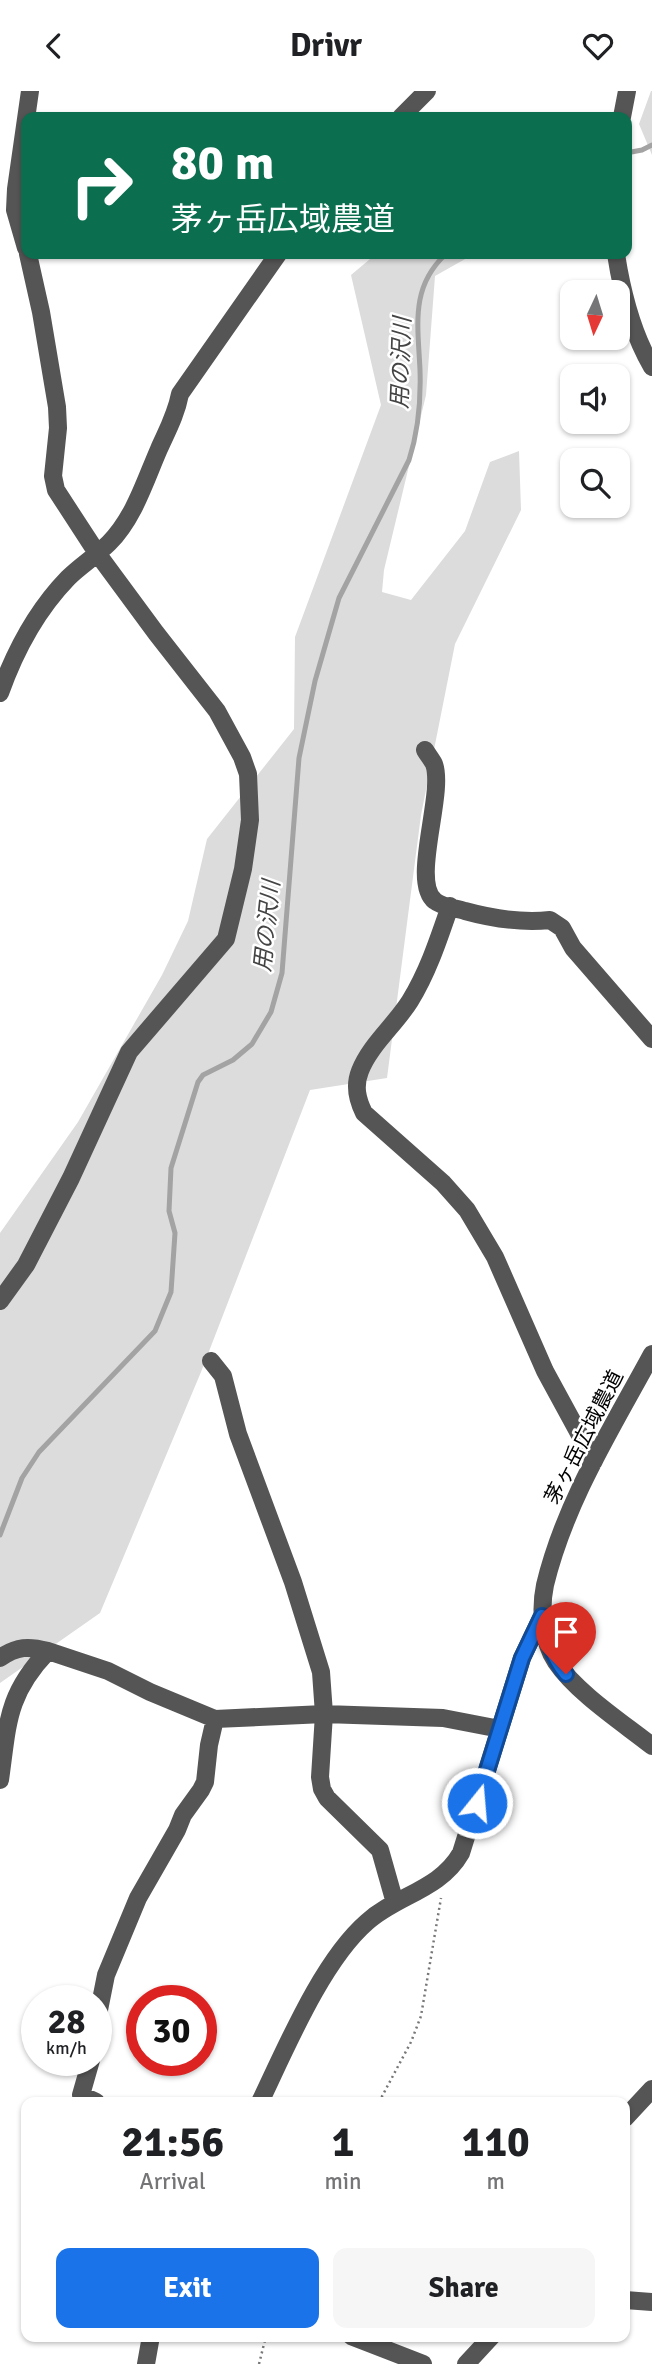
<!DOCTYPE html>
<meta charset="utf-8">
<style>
body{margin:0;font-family:Signika,"Noto Sans JP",sans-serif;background:#f6f6f6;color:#202124;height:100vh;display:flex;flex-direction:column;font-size:26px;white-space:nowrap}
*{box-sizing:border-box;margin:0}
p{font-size:23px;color:#757577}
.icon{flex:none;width:38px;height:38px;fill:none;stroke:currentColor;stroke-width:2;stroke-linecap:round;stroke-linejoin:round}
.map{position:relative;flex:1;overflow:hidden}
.panel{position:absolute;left:21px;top:2006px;width:609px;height:245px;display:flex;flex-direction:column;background:#fff;border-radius:14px;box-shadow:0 2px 5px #0004}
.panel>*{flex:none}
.banner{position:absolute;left:21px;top:21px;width:611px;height:147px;border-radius:14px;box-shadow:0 2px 5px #0004;background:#0b6e4f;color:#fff;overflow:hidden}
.needle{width:46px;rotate:184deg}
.controls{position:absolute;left:560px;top:189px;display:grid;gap:14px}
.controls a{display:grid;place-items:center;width:70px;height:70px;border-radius:14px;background:#fff;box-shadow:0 2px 5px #0004;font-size:35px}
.speed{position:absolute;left:21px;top:1894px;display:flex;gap:14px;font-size:35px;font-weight:700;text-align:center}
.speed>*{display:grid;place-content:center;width:91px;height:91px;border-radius:50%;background:#fff;box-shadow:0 2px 5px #0004;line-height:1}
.speed small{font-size:18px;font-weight:400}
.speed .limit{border:10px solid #d22;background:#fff;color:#111}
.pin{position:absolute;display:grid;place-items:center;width:60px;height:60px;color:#fff;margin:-72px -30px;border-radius:50% 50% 50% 0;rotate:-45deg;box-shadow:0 0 7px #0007}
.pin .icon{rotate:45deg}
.me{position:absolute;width:77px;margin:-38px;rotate:17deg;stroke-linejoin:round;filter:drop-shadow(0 0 5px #0008)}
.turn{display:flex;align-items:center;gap:24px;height:147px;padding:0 35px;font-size:32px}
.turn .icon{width:91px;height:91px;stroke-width:2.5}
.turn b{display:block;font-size:49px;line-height:60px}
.eta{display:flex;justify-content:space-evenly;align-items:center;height:119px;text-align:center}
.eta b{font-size:42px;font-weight:700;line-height:49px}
.button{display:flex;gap:14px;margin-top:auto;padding:14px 35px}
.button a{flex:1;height:80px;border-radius:14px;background:#1a73e8;color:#fff;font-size:28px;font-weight:700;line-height:80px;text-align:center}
.button a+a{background:#f6f6f6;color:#202124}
header{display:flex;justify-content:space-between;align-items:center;height:91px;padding:0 35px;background:#fff;font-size:32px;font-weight:700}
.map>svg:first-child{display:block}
.green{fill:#dcdcdc}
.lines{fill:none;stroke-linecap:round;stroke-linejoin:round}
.stream{stroke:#a3a3a3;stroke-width:5}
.path{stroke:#777;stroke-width:2.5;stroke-dasharray:2 3.5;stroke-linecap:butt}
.minor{stroke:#555;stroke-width:18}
.route-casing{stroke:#114b97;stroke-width:18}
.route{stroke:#1a73e8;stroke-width:12}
.labels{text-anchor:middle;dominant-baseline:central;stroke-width:5;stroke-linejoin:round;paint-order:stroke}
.street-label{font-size:21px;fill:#000;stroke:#fff}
.water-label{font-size:23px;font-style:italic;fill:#444;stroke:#fff}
</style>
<header><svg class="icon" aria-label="back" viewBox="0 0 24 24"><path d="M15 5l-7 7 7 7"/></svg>Drivr<svg class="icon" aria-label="heart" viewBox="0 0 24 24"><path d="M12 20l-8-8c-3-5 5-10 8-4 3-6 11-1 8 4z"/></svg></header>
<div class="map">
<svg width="652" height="2273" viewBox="0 0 652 2273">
<rect width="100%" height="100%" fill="#fff"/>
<path class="green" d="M651,0H652V64L639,33Z
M376,163H474L435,185L426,304L384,479L382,501L411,509L465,440L490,371L519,360L521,419L455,553L421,724L387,987L310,999L201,1281L100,1522L0,1592V1142L78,1031L162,884L188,830L207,748L294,638L295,546L381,314L351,184Z"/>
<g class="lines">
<path class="stream" d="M626,62L642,59L652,54
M0,1444L22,1387L39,1361L155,1240L171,1201L175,1142L169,1120L171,1077L198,991L203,984L233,969L252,953L271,921L282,882L299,667L315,590L339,507L409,369C418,341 421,309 420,279C418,234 410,196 446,163"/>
<path class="path" d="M379,2011L411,1951L421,1925L441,1807
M259,2273L266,2245"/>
<path class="minor" d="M401,26L427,0
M622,26L627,0
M26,157L15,119L16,98L30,0
M616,163C622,202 632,242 652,276
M0,602C15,560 36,520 68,487C80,475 96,465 109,452C134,427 145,390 159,358C167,340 176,324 180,303L278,163
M425,659C428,664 432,669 434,673C445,703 410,791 435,810C442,816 456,817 465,820C494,828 520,832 550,829L562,837L573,857L652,948
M450,815C439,847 428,881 410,910C395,934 370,954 360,980C354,995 357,1008 364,1022L443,1092L467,1119L495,1166L545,1280L594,1370
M0,1210L26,1174L71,1087L129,961L226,848L243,778L250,729L248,683L242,666L217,620L156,542L97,462L56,399L53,385L58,337L57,316L41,221L28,163
M652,1263C612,1337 565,1411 545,1494C540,1518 542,1550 556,1571C577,1602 623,1632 652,1655
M211,1270L223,1285L238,1343L293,1491L321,1581L324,1623L320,1686L322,1698L327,1707L380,1759L395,1812
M0,1567C17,1555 29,1555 48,1560
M0,1689C8,1633 6,1604 48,1560L108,1580L150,1601L215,1628L324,1623L443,1627L500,1638
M96,1950L99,1939V1919L106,1884L138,1807L177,1739L183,1724L201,1699L205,1691L209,1654L215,1628
M91,1969L81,2004L96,2011
M260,2011C286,1957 322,1870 367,1831C397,1804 440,1799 461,1762L522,1567L542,1525
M625,2027L652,1998
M625,2209L652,2211
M351,2245L423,2273
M146,2273L151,2245
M466,2273L492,2245"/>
</g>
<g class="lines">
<defs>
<path id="route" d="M477,1712L522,1567L542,1525C547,1547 551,1565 566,1583"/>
</defs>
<use href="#route" class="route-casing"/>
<use href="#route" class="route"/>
</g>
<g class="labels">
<g class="street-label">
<text transform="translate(584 1346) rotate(-63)">茅ヶ岳広域農道</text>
</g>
<g class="water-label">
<text transform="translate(401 272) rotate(-88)">用の沢川</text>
<text transform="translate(267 835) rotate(-84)">用の沢川</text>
</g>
</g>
</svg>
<div class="controls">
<a><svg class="needle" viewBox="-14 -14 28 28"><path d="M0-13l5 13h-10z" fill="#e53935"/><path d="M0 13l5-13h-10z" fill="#757577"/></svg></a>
<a><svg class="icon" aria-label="sound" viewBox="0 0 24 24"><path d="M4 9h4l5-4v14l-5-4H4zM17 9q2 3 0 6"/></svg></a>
<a><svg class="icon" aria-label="search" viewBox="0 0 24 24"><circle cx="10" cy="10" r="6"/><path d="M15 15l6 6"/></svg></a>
</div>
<div class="speed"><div>28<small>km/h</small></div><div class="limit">30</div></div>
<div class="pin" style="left:566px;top:1583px;background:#d93025"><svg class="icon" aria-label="arrive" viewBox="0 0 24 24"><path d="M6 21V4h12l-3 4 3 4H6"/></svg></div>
<svg class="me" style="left:477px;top:1712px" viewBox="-20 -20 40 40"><circle r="17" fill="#1a73e8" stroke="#fff" stroke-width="3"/><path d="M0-11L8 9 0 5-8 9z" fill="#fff"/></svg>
<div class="banner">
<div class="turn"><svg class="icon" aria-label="right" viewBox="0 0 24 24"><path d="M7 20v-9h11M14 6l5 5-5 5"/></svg><div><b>80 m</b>茅ヶ岳広域農道</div></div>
</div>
<section class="panel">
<div class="eta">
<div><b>21:56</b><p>Arrival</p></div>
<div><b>1</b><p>min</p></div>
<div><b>110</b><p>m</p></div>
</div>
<div class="button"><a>Exit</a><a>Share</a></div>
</section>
</div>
